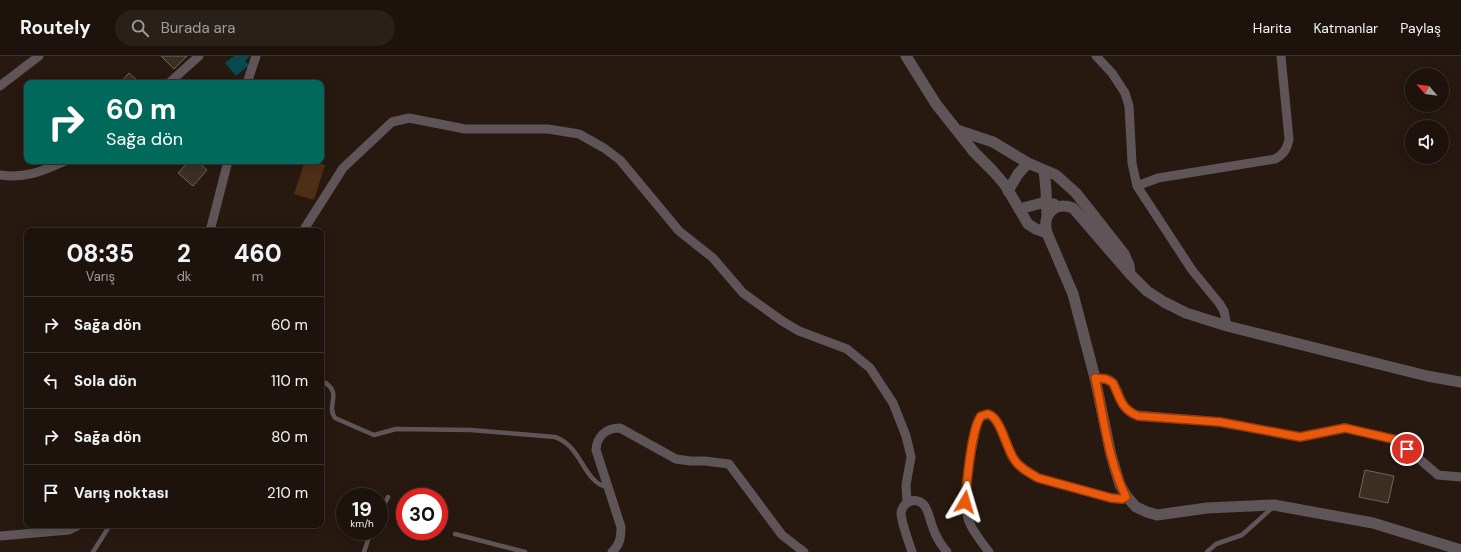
<!DOCTYPE html>
<html lang="tr">
<meta charset="utf-8">
<style>
body{margin:0;font-family:"DM Sans",sans-serif;background:#2a201a;color:#f1f3f6;height:100vh;display:flex;flex-direction:column;font-size:15px;white-space:nowrap}
*{box-sizing:border-box;margin:0}
p{font-size:13px;color:#a09e9d}
.icon{flex:none;width:22px;height:22px;fill:none;stroke:currentColor;stroke-width:2;stroke-linecap:round;stroke-linejoin:round}
.map{position:relative;flex:1;overflow:hidden}
.panel{position:absolute;left:24px;top:172px;width:300px;height:300px;display:flex;flex-direction:column;background:#1d130c;border-radius:8px;box-shadow:0 2px 10px #0003,0 0 0 1px #3b322d}
.panel>*{flex:none}
.hud{position:absolute;left:24px;top:24px;width:300px;height:84px;border-radius:8px;box-shadow:0 2px 10px #0003,0 0 0 1px #3b322d;background:#00695c;color:#fff;overflow:hidden}
.needle{width:26px;rotate:298deg}
.buttons{position:absolute;left:1405px;top:12px;display:grid;gap:8px}
.buttons a{display:grid;place-items:center;width:44px;height:44px;border-radius:50%;background:#1d130c;box-shadow:0 2px 10px #0003,0 0 0 1px #3b322d;font-size:20px}
.speed{position:absolute;left:336px;top:432px;display:flex;gap:8px;font-size:20px;font-weight:700;text-align:center}
.speed>*{display:grid;place-content:center;width:52px;height:52px;border-radius:50%;background:#1d130c;box-shadow:0 2px 10px #0003,0 0 0 1px #3b322d;line-height:1}
.speed small{font-size:10px;font-weight:400}
.speed .limit{border:6px solid #d22;background:#fff;color:#111}
.pin{position:absolute;display:grid;place-items:center;width:34px;height:34px;color:#fff;margin:-17px;border:2px solid #fff;border-radius:50%;box-shadow:0 1px 4px #0007}
.me{position:absolute;width:44px;margin:-22px;rotate:7deg;stroke-linejoin:round;filter:drop-shadow(0 0 3px #0008)}
.turn{display:flex;align-items:center;gap:14px;height:84px;padding:0 16px;font-size:18px}
.turn .icon{width:52px;height:52px;stroke-width:2.5}
.turn b{display:block;font-size:28px;line-height:34px}
.eta{display:flex;justify-content:space-evenly;align-items:center;height:68px;text-align:center}
.eta b{font-size:24px;font-weight:800;line-height:28px}
ul{padding:0;list-style:none}
li{display:flex;align-items:center;gap:12px;height:56px;padding:0 16px;border-top:1px solid #3b322d}
li div{flex:1}
li b{display:block;font-size:15px}
li em{font-style:normal}
header{display:flex;align-items:center;gap:24px;box-sizing:border-box;height:56px;padding:0 20px;background:#1d130c;border-bottom:1px solid #3b322d}
header strong{font-size:19px}
nav{display:flex;gap:22px;margin-inline-start:auto;font-size:14px}
.search{width:280px;height:36px;background:#2a201a;display:flex;align-items:center;gap:10px;box-sizing:border-box;padding:0 14px;border-radius:22px;color:#a09e9d;font-size:15px}
.map>svg:first-child{display:block}
.green{fill:#4f2e16}
.water{fill:#07494e}
.building{fill:#3b2f22;stroke:#716456}
.lines{fill:none;stroke-linecap:round;stroke-linejoin:round}
.service{stroke:#5f5558;stroke-width:4.5}
.minor{stroke:#5f5558;stroke-width:9}
.tertiary{stroke:#5f5558;stroke-width:11}
.route-casing{stroke:#983908;stroke-width:10}
.route{stroke:#ea580c;stroke-width:7}
</style>
<header>
<strong>Routely</strong>
<div class="search"><svg class="icon" aria-label="search" viewBox="0 0 24 24"><circle cx="10" cy="10" r="6"/><path d="M15 15l6 6"/></svg>Burada ara</div>
<nav><a>Harita</a><a>Katmanlar</a><a>Paylaş</a></nav>
</header>
<div class="map">
<svg width="1461" height="496" viewBox="0 0 1461 496">
<rect width="100%" height="100%" fill="#271910"/>
<path class="green" d="M305,105H313L325,109L314,144L294,138Z"/>
<path class="water" d="M234,0H250L245,5L249,9L236,20L225,7Z"/>
<path class="building" d="M161,0H187L174,13Z
M129,17L140,27H120Z
M189,105H197L207,114L193,130L178,117Z
M1365,414L1394,420L1388,447L1359,441Z"/>
<g class="lines">
<path class="service" d="M321,324C345,337 325,348 335,362L374,379L396,373L471,374L555,381C582,390 583,426 607,431
M379,458L388,441
M455,478L525,496
M93,496L110,469
M364,496L371,475
M1207,496L1216,488L1242,479L1272,452"/>
<path class="minor" d="M1096,0L1112,17L1125,37L1129,50L1132,107L1137,130
M169,27L199,0
M247,27L256,0
M0,30L39,0
M0,119C26,123 42,115 65,105
M210,175L228,105
M303,175L343,112L392,66L409,62L465,73H548L579,78L604,92L620,104L679,175L713,202L743,237L782,265L799,275L847,293L870,312L893,347L906,380L911,401L906,429L907,446
M1227,270L1224,255L1219,247L1192,214L1137,130L1158,122L1275,103C1284,98 1287,93 1289,83L1281,0
M1095,322L1110,324C1124,337 1115,351 1138,359L1220,366L1300,381L1345,372L1397,384L1438,419L1461,421
M0,480L69,474L79,469
M612,496C620,489 621,481 621,471L596,394C597,380 606,372 620,372L676,403L690,405H705L729,408L782,479L804,496
M912,496C909,487 901,465 901,457C902,446 916,440 924,449C929,455 930,465 933,472C936,481 941,489 947,496
M989,496C982,487 975,478 970,468C959,443 972,396 976,370C978,363 981,359 988,358C1001,362 1006,392 1014,403C1019,412 1030,417 1038,422L1111,442L1122,443L1127,441"/>
<path class="tertiary" d="M906,0L936,48L974,96L993,115L1005,129L1028,168L1036,173L1047,177
M957,74L993,86L1028,107L1056,119L1076,137L1124,198L1129,209L1130,218
M1044,114L1046,134L1047,160
M1008,135L1018,118L1028,107
M1019,153L1042,147L1054,148
M1461,326L1427,320L1227,270L1186,257L1164,246L1147,235L1130,218L1073,152C1054,145 1042,159 1047,177L1073,238L1095,322L1111,399L1120,429L1127,441L1136,451L1147,456L1157,459L1207,452L1274,449L1373,467L1461,494"/>
</g>
<g class="lines">
<defs>
<path id="route" d="M965,446C967,427 971,373 981,360L988,358C1001,362 1006,392 1014,403C1019,412 1030,417 1038,422L1111,442L1122,443L1126,441C1108,404 1104,362 1095,322L1106,323L1113,327C1120,342 1121,353 1138,360L1220,366L1300,381L1345,372L1397,384L1407,393"/>
</defs>
<use href="#route" class="route-casing"/>
<use href="#route" class="route"/>
</g>
</svg>
<div class="buttons">
<a><svg class="needle" viewBox="-14 -14 28 28"><path d="M0-13l5 13h-10z" fill="#e53935"/><path d="M0 13l5-13h-10z" fill="#a09e9d"/></svg></a>
<a><svg class="icon" aria-label="sound" viewBox="0 0 24 24"><path d="M4 9h4l5-4v14l-5-4H4zM17 9q2 3 0 6"/></svg></a>
</div>
<div class="speed"><div>19<small>km/h</small></div><div class="limit">30</div></div>
<div class="pin" style="left:1407px;top:393px;background:#d93025"><svg class="icon" aria-label="arrive" viewBox="0 0 24 24"><path d="M6 21V4h12l-3 4 3 4H6"/></svg></div>
<svg class="me" style="left:965px;top:446px" viewBox="-20 -20 40 40"><path d="M0-17L14 15 0 8-14 15z" fill="#ea580c" stroke="#fff" stroke-width="4"/></svg>
<div class="hud">
<div class="turn"><svg class="icon" aria-label="right" viewBox="0 0 24 24"><path d="M7 20v-9h11M14 6l5 5-5 5"/></svg><div><b>60 m</b>Sağa dön</div></div>
</div>
<section class="panel">
<div class="eta">
<div><b>08:35</b><p>Varış</p></div>
<div><b>2</b><p>dk</p></div>
<div><b>460</b><p>m</p></div>
</div>
<ul>
<li><svg class="icon" aria-label="right" viewBox="0 0 24 24"><path d="M7 20v-9h11M14 6l5 5-5 5"/></svg><div><b>Sağa dön</b></div><em>60 m</em></li>
<li><svg class="icon" aria-label="left" viewBox="0 0 24 24"><path d="M17 20v-9H6M10 6l-5 5 5 5"/></svg><div><b>Sola dön</b></div><em>110 m</em></li>
<li><svg class="icon" aria-label="right" viewBox="0 0 24 24"><path d="M7 20v-9h11M14 6l5 5-5 5"/></svg><div><b>Sağa dön</b></div><em>80 m</em></li>
<li><svg class="icon" aria-label="arrive" viewBox="0 0 24 24"><path d="M6 21V4h12l-3 4 3 4H6"/></svg><div><b>Varış noktası</b></div><em>210 m</em></li>
</ul>
</section>
</div>
